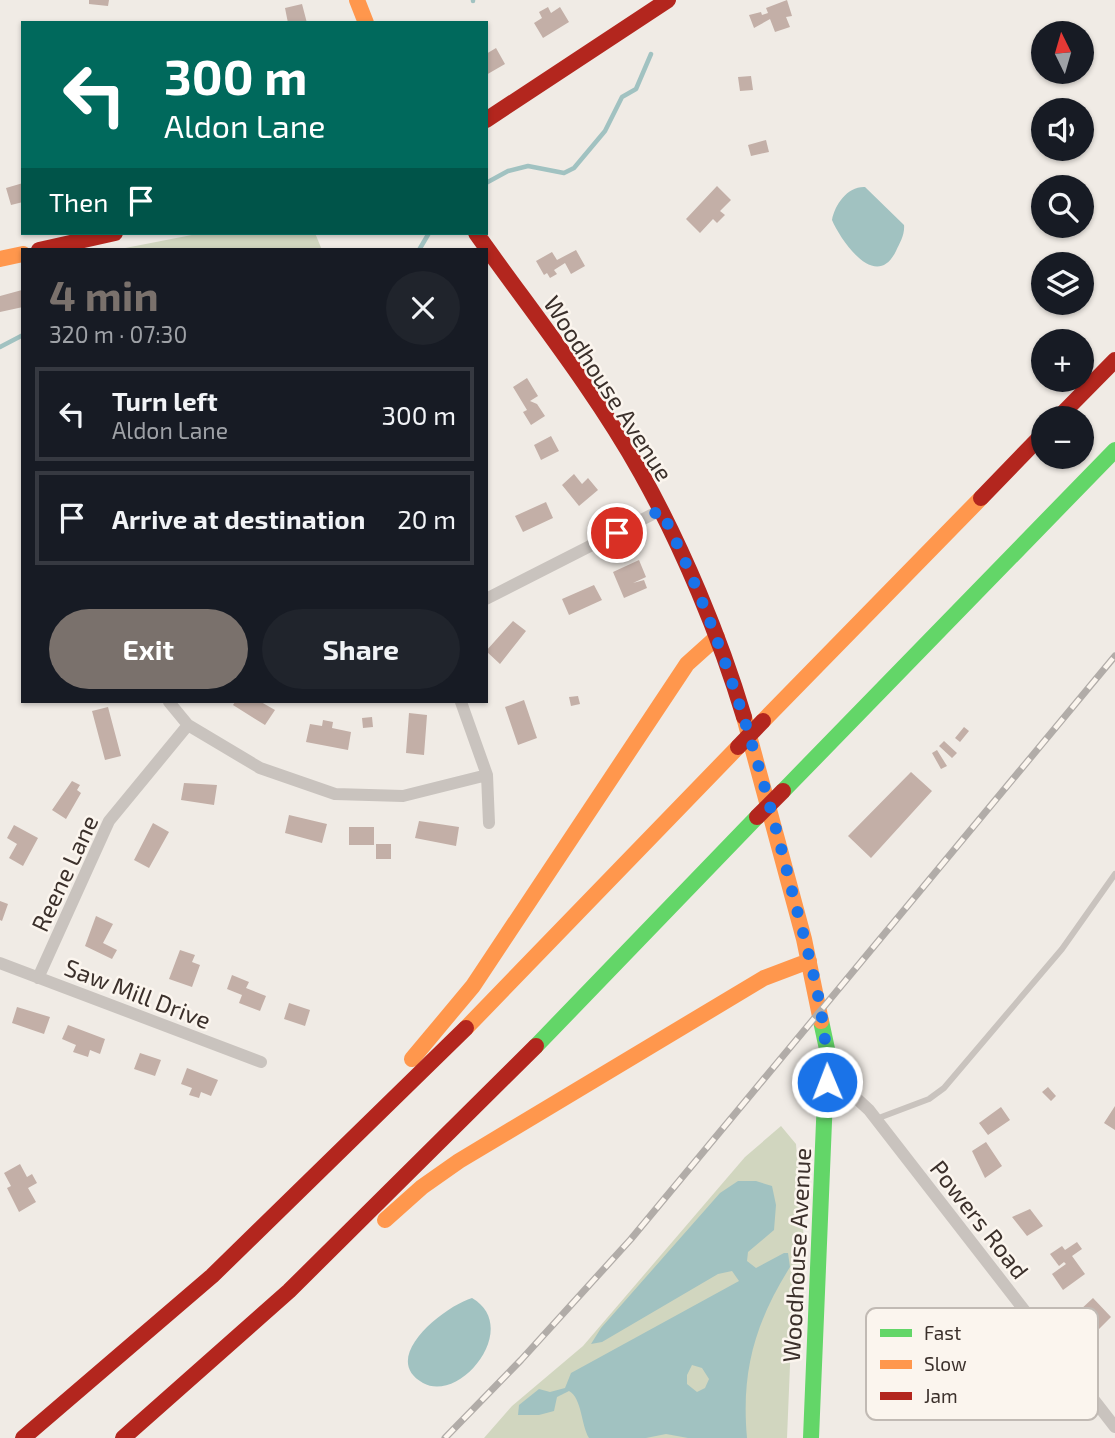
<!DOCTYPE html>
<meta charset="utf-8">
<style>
body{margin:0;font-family:"Exo 2",sans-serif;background:#20242c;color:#f1f3f6;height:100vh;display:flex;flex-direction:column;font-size:26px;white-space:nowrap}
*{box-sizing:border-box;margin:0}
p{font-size:23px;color:#9ea1a6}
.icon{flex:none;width:38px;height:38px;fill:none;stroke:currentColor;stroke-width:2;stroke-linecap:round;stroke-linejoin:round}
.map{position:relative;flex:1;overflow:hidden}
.side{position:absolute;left:21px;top:248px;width:467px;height:455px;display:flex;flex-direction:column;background:#171b24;border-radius:0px;box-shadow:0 2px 5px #0004}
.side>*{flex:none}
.guide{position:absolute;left:21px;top:21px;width:467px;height:214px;border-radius:0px;box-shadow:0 2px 5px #0004;background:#00695c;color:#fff;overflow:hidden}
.needle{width:46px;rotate:355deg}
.buttons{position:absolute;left:1031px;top:21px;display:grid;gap:14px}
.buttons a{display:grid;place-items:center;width:63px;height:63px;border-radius:50%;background:#171b24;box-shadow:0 2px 5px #0004;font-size:35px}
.pin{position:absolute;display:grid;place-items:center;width:60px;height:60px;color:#fff;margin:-30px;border:4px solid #fff;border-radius:50%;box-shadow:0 2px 7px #0007}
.me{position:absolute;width:77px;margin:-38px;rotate:359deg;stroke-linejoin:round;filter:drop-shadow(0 0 5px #0008)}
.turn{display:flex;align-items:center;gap:24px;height:147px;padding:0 28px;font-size:32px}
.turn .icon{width:91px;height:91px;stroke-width:2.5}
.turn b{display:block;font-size:49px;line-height:60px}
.then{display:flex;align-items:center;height:66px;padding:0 28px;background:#0003;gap:14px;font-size:26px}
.round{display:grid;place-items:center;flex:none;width:74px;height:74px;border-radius:37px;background:#20242c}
.headline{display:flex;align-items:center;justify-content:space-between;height:119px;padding:0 28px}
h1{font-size:42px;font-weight:700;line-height:52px;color:#7a716c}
.primary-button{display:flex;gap:14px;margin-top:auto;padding:14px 28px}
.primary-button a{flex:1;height:80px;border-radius:42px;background:#7a716c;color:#fff;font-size:28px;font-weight:700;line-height:80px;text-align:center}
.primary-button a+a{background:#20242c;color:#f1f3f6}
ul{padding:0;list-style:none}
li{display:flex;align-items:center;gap:21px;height:94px;margin:0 14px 10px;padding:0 14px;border:4px solid #363941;border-radius:0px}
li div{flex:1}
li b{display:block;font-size:26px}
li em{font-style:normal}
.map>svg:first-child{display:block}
.green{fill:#d1d6bf}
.water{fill:#a1c2c1;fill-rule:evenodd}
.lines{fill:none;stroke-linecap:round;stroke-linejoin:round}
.stream{stroke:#a1c2c1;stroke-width:4.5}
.building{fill:#c3afa7}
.lane{stroke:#c9c3be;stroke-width:6}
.street{stroke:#c9c3be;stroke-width:12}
.fast{stroke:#63d668;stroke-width:16}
.slow{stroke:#ff974d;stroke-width:16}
.jam{stroke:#b3261e;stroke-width:16}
.rail-casing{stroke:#b1aca8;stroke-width:7}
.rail{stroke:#fbf5ee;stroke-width:4.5;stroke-dasharray:13;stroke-linecap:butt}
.jam-bridge{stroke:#b3261e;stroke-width:16}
.route{stroke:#1a73e8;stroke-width:12;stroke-dasharray:0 21.6}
.labels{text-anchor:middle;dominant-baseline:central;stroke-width:5;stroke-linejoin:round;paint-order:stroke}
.street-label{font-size:24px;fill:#3b302b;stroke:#fbf5ee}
.key{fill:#fbf5ee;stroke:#c1bab4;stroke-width:2}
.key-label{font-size:19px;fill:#3b302b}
</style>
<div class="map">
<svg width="1115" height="1438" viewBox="0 0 1115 1438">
<rect width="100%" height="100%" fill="#f0ebe5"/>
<path class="green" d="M202,233H315L322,250H115Z
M781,1126L796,1144L804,1240L791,1341L787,1438H484L512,1406L583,1346L745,1157Z"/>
<path class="water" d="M865,187L904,225C905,234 900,243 896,251C876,292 841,241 832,220C835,204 848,186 865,187Z
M738,1181H756L772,1186L776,1205L774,1230L748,1252L747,1261L756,1268L784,1253H788L790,1267C755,1323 741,1371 747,1438H688L666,1434L646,1438H589C581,1425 582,1398 569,1391L557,1397L554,1411L539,1415H518L519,1405L539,1389L550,1392L565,1388L571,1373L739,1281L732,1271L718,1274L602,1342L591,1344L601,1328L720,1193ZM692,1365L702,1368L709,1379L705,1388L697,1392L687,1384V1375Z
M472,1298C522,1327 460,1404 423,1383C378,1358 445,1306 472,1298Z"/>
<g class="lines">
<path class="stream" d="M473,1V0
M486,183L508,171L528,166L564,173L574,168L605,131L622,97L636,89L651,54
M419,250L429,233
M0,347L23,335"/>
</g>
<path class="building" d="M89,0H109L108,6L89,4Z
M787,0L792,16L786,17L790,27L775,32L770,19L754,28L749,15L761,12L762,15L768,13L766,8Z
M302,4L307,23H288L285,8Z
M548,7L551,13L560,7L569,22L543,38L534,23L542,18L539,12Z
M496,48L505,64L486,75V54Z
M751,76L753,90L740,91L738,77Z
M766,140L769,152L751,156L748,145Z
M23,183V202L11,205L6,188Z
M717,186L731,200L720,211L725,215L717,223L713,219L700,233L686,219Z
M576,250L585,266L571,274L565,263L554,270L557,274L550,278L547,273L544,275L536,261L552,252L557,260Z
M22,290L23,307L0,312V296Z
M527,378L538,396L530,401L537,404L545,416L531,425L523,412L527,410L513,387Z
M551,436L559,451L541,460L534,445Z
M574,474L582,484L588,478L598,490L579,506L562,485Z
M546,502L553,518L523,532L515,516Z
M639,560L646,577L633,583L644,580L647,588L624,598L613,572Z
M594,585L602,600L569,615L562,599Z
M513,621L526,631L500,664L486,651Z
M578,696L580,704L571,706L569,697Z
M524,700L537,738L518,745L505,707Z
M235,702H261L275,710L265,725L233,705Z
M108,707L121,756L105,760L92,711Z
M409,713L427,715L424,755L406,753Z
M372,717L373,727L363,728L362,718Z
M323,720L333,722L332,728L351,732L348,750L306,742L310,724L322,726Z
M964,727L969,731L960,742L955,738Z
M944,741L957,753L952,758L939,746Z
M937,750L947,766L941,769L932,753Z
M911,772L932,791L871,858L848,836Z
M72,781L80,785L77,790L81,793L66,819L52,810Z
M184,783L217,785L214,805L181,800Z
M289,815L327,824L322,843L285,833Z
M419,821L459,827L456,846L415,838Z
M153,823L169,832L149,868L134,860Z
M14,825L38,838L23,866L9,858L17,844L7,838Z
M349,827H374V845H349Z
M376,844H391V859H376Z
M0,901L8,904L2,921L0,920Z
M96,916L113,924L103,943L117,950L112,959L85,946Z
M180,950L195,955L192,962L200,965L192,987L169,979Z
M232,975L249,982L246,988L266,996L260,1011L239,1003L242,995L227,989Z
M289,1003L310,1010L305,1026L284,1019Z
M17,1007L50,1017L44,1034L12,1023Z
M68,1025L105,1039L100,1054L90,1050L88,1057L73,1052L76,1045L62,1039Z
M140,1053L161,1060L155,1076L134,1069Z
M187,1068L218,1080L211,1096L201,1092L199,1098L189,1095L192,1088L181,1084Z
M1048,1087L1056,1096L1051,1101L1042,1092Z
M1115,1106V1130L1104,1123Z
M1001,1107L1010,1120L988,1135L979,1123Z
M986,1142L1002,1166L985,1178L972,1151Z
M20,1164L27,1177L32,1174L37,1183L28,1188L36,1202L19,1212L7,1188L11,1186L4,1173Z
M1030,1209L1043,1226L1027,1236L1012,1217Z
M1077,1242L1082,1249L1072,1256L1085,1274L1063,1290L1052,1274L1066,1264L1064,1262L1059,1266L1050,1254L1062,1246L1065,1250Z
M1093,1298L1111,1317L1097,1331L1079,1311Z"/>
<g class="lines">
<path class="lane" d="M876,1119L929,1099L944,1088L1062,949L1115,874"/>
<path class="street" d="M486,599L661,510
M169,702L188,725L260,768L335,794L403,796L487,775
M461,702L487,775L489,823
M0,963L261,1062
M38,978L109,821L188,725
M827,1082L855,1097L869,1110L1115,1427"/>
<path class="fast" d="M783,791L1115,450
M536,1046L757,817
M811,1438L827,1049L821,1021"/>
<path class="slow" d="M357,0L366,23
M0,259L23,254
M744,717L804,939L821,1021
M763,721L981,498
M466,1028L738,747
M412,1059L473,986L687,664L717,637
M385,1220L422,1187L459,1161L764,978L809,961"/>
<path class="jam" d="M486,120L668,0
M476,233C532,312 594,389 641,473C682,546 720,637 744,717
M39,250L115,233
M1058,418L1115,360
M981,498L1043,434
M23,1438L212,1276L466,1028
M123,1438L289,1291L536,1046"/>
<defs>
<path id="rail" d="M445,1438L521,1360L631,1239L1115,656"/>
</defs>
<use href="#rail" class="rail-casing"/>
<use href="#rail" class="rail"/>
<path class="jam-bridge" d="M738,747L763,721
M757,817L783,791"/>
</g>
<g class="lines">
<path class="route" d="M617,533L661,510C722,633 760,762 793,895C809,956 828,1019 827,1082"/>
</g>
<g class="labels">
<g class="street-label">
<text transform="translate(609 388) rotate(57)">Woodhouse Avenue</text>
<text transform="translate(64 873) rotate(-65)">Reene Lane</text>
<text transform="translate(138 993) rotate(21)">Saw Mill Drive</text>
<text transform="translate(980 1219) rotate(52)">Powers Road</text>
<text transform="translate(796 1255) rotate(-87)">Woodhouse Avenue</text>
</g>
</g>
<rect x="866" y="1308" width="232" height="112" rx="10" class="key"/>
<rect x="880" y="1329" width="32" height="8" fill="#63d668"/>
<rect x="880" y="1360" width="32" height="9" fill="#ff974d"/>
<rect x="880" y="1392" width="32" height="8" fill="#b3261e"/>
<g class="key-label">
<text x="924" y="1340">Fast</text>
<text x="924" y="1371">Slow</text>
<text x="924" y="1403">Jam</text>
</g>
</svg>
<div class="buttons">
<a><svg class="needle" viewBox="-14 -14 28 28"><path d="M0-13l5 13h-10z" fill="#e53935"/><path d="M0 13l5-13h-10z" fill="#9ea1a6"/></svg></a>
<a><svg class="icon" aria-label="sound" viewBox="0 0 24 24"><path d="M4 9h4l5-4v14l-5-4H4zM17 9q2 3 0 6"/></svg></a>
<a><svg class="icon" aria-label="search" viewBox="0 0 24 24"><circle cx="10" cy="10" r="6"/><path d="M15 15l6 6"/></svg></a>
<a><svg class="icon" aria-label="layers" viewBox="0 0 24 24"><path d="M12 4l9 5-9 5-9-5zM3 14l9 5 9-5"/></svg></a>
<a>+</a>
<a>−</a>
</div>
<div class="pin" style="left:617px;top:533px;background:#d93025"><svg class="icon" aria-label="arrive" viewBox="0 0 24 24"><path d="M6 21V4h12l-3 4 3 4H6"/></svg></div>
<svg class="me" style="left:827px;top:1082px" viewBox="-20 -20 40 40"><circle r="17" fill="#1a73e8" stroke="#fff" stroke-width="3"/><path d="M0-11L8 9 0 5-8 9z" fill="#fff"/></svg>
<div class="guide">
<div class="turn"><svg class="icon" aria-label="left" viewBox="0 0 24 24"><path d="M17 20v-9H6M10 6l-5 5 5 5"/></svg><div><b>300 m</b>Aldon Lane</div></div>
<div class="then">Then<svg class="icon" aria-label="arrive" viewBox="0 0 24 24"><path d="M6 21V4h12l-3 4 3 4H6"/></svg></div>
</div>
<section class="side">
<div class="headline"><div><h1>4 min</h1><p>320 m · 07:30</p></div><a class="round"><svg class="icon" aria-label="close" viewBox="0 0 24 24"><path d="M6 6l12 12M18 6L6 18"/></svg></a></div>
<ul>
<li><svg class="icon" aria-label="left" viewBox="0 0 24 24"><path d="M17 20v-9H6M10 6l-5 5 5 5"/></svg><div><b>Turn left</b><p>Aldon Lane</p></div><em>300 m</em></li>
<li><svg class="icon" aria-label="arrive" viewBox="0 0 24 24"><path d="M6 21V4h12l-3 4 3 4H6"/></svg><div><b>Arrive at destination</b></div><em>20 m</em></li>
</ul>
<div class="primary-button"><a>Exit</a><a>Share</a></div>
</section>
</div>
